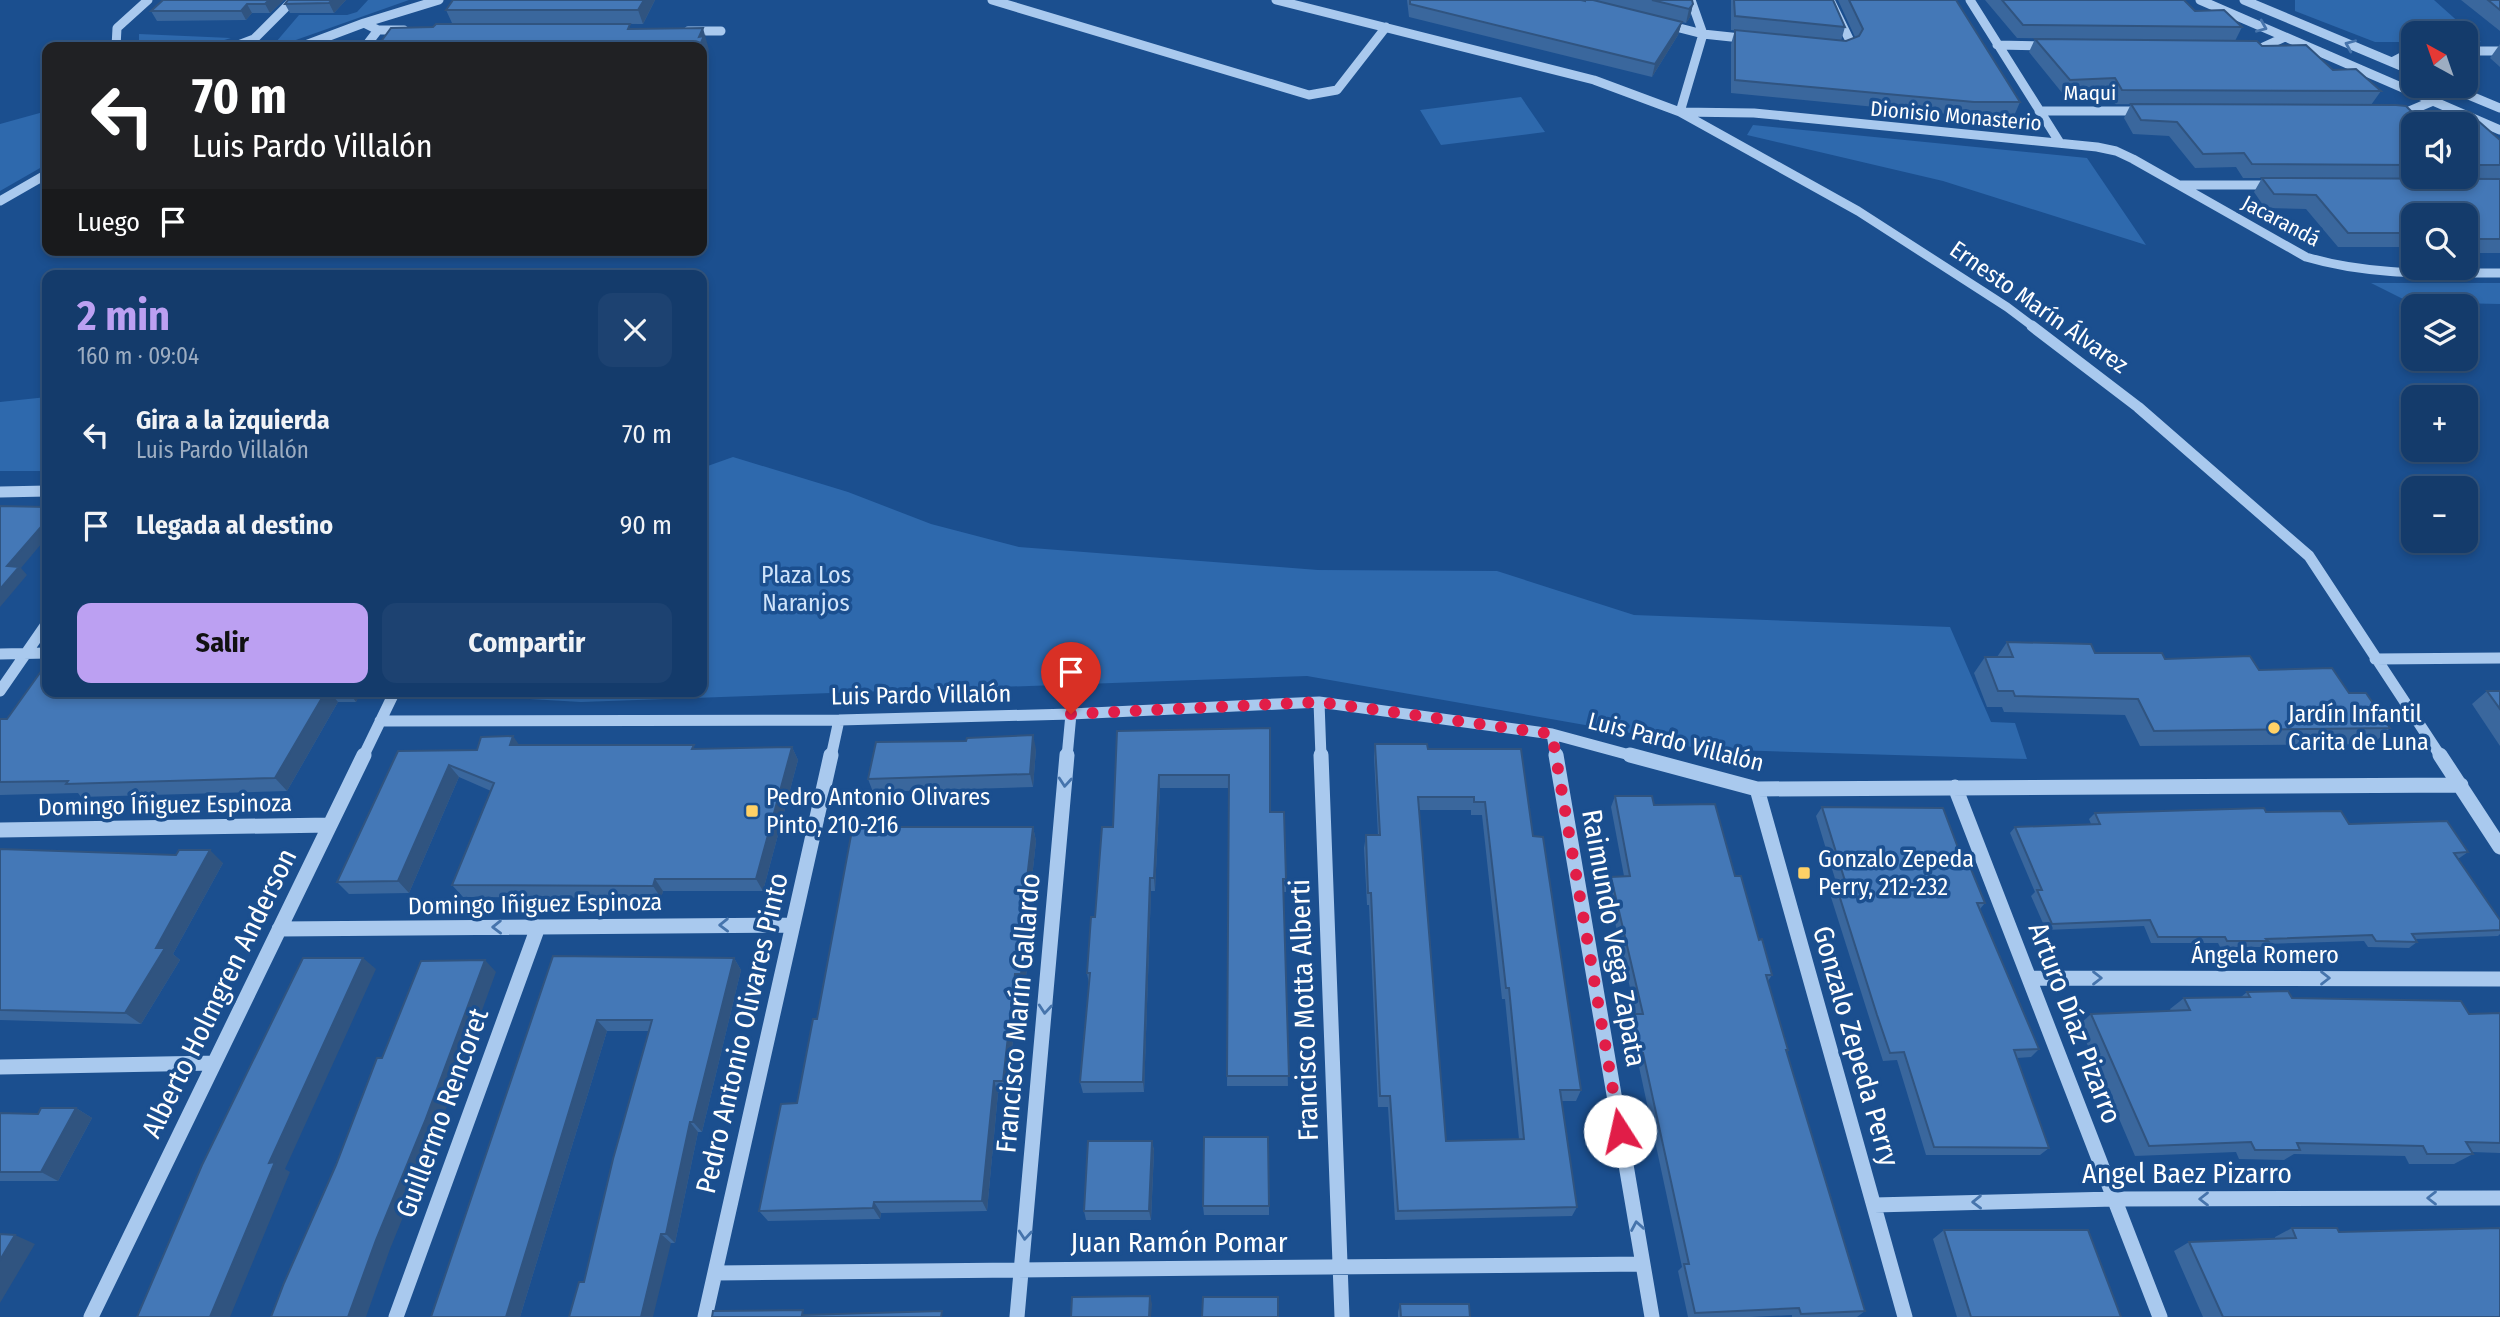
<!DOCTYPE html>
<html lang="es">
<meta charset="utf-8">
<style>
body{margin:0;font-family:"Fira Sans Condensed",sans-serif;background:#1d4271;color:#f1f3f6;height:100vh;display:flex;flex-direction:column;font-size:26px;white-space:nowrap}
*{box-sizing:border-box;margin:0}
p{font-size:23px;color:#9dadc1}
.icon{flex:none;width:38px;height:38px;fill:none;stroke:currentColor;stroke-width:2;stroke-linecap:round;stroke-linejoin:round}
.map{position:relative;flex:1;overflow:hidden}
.drawer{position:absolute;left:42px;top:270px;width:665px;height:427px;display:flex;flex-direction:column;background:#143b6b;border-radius:14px;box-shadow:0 4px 10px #0003,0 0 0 2px #33557e}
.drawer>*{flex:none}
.banner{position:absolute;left:42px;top:42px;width:665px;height:214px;border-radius:14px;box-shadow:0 4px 10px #0003,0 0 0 2px #33557e;background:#202124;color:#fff;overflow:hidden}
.needle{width:46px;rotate:320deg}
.fabs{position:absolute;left:2401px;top:21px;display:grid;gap:14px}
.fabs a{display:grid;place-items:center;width:77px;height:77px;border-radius:14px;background:#143b6b;box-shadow:0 4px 10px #0003,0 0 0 2px #33557e;font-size:35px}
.pin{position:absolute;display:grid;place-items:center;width:60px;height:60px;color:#fff;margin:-72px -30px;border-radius:50% 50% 50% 0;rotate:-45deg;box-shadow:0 0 7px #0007}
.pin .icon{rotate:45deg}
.me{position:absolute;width:77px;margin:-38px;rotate:350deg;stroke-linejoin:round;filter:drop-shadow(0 0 5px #0008)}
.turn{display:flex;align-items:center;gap:24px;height:147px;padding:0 35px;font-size:32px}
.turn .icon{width:91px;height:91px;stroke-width:2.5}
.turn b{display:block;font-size:49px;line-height:60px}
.then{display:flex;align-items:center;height:66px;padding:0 35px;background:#0003;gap:14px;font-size:26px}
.round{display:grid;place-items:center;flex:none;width:74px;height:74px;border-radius:14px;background:#1d4271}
.headline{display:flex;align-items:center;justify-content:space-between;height:119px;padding:0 35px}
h1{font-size:42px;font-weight:700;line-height:52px;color:#bca0f2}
.action{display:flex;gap:14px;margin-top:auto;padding:14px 35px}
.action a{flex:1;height:80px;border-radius:14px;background:#bca0f2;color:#111;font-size:28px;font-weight:700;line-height:80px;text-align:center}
.action a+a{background:#1d4271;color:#f1f3f6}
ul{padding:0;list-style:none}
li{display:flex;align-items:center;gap:21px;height:91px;padding:0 35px}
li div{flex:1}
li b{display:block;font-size:26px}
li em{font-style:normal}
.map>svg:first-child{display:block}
.green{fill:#2e69ad}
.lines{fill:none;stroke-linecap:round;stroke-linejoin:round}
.minor-far2{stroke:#a9c9ee;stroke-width:9}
.minor-far1{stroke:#a9c9ee;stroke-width:11}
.minor{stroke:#a9c9ee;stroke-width:15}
.wall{fill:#3a679d;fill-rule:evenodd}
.shaded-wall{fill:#305480}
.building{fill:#4478b7;stroke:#305480;stroke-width:2;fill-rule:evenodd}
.oneway{stroke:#4674ac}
.route{stroke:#e11d48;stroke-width:12;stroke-dasharray:0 21.6}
.poi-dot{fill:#ffd166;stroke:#1b4f8f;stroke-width:2.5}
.labels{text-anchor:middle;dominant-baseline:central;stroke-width:7;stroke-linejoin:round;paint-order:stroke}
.far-street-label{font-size:21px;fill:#fff;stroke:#1b4f8f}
.street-label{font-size:24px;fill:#fff;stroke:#1b4f8f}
.park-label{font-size:24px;fill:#cfe3fa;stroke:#1b4f8f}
.poi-label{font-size:24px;fill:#fff;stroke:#1b4f8f;text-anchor:start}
.near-street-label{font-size:28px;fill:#fff;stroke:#1b4f8f}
</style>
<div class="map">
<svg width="2500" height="1317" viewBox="0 0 2500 1317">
<rect width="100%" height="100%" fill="#1b4f8f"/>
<path class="green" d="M368,0H409L276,47H267L276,42L299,15H347L357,12Z
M2295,0H2434L2481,42H2466V33H2413V42H2375L2295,11Z
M139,34L231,38L201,47H139Z
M1521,97L1545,132L1441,145L1420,110Z
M47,111V164L0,191V124Z
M1753,125L2087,158L2146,245L1943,181L1747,135Z
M2371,283H2500V304L2409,302Z
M47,397V471H0V402Z
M733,457L848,492L931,524L1019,547L1318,570L1497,571L1634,615L1950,627L1991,722L2015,723L2027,759L1700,749L1636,734L1307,676L581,702L405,692L702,691V468Z"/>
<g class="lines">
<path class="minor-far2" d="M992,0L1309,95L1337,90L1386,27
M1276,0L1594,80L1680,112L1858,211L2007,307L2035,328
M1691,0L1703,34L1680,112L1754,113L2097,147L2116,151L2133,159L2306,257C2370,276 2434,273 2500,273
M1830,0L1851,43L1841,48
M1970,0L2060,143
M2200,0L2500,130
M2244,0L2413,71
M364,23L378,30H404
M1664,24L1703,34L1750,39
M688,31H721
M1997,45L2049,46
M116,47L117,28L148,0
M233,47L254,39L293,0
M300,47L364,23L439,0
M365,47L378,30
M2249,48H2261L2285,37
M2466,51H2500
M2392,62L2413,51
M2447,86L2500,108
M2039,111H2144
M2396,112H2407L2433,101
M2179,185H2273
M0,201L47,174"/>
<path class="minor-far1" d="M2032,326L2138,407L2309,556L2441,757
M0,492L47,491
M0,654L47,653
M2375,659L2500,658
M0,691L47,623
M1319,702L1321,757
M380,721L839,720L1071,714L1319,702L1552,734L1637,757
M1552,734L1556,757
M363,757L395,691
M831,757L839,720
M1067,757L1071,714"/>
<path class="minor" d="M1321,755L1342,1317
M1556,755L1652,1317
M1630,755L1757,789L2461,785
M2440,755L2500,847
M1955,787L2160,1317
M1757,789L1905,1317
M0,830L330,825
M279,929L793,925
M2029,978L2500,979
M0,1067L214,1063
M1874,1205L2115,1199L2500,1198
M715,1273L1643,1264
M91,1317L364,755
M396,1317L538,927
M705,1317L831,755
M1017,1317L1067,755"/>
</g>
<path class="wall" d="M284,0L270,13H252L246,20L157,21L151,11Z
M346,0L334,13H290L285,4Z
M453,0H655L643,24L452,23L446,10Z
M1407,0H1593L1682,22L1678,35L1652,77L1409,17Z
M1594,0H1692L1693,4L1690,17L1686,23Z
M1731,0H1833L1845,27L1841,41L1731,30Z
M1838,0H1956L2020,102L2014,116H1968L1731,93V44L1735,30L1846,41L1855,37Z
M1985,0H2184L2195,11L2242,27L2235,41L2017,38Z
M2461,0H2500V31Z
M2035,39L2262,46L2333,70L2381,91L2371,105L2115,104L2108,92L2063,94L2029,52Z
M2500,44V67L2490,58Z
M2131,104L2396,105L2406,106L2414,114L2468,112L2500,140V253H2466V215H2413V252H2405L2400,247H2338L2306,209L2265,208L2254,192L2262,178H2243L2236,167L2195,168L2169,136L2133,134L2124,118ZM2413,124H2466V177H2413Z
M2007,642L2095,653L2165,659L2259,670L2349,693L2390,728L2373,744L2140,746L2125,715L2004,712L2002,707H1987L1974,673L1985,657H1997Z
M47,691H361L356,702H338L287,791L81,797L78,793L0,795V719H7Z
M2487,691H2500V746L2472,704Z
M1270,728V812L1286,879V892H1283L1288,1086H1227L1229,788H1160L1155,891H1151L1144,1092L1083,1093L1080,1082L1089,984L1087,973L1095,917L1113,827L1117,731Z
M1375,744L1428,749L1533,836L1581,1090L1576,1101H1562L1577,1207L1572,1216L1395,1220L1388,1107H1378L1369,905H1367L1364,848L1366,835H1378L1374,757ZM1419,810H1471V815H1482L1502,999H1505L1519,1139L1446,1141Z
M520,745L696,749L792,747L798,760L763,891H663L661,898L463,897L452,885L491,791L459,777L409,893L349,894L337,882L398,751L477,750Z
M1036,749L1033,787L873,792L868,779Z
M1615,796L1654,805L1735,876L1772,975L1768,981L1788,1050L1787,1052L1865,1311L1857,1317H1792V1315L1751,1317H1688L1678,1271L1682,1267L1638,1062H1632L1623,1024L1628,1014H1636L1607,887L1611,877L1624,876L1611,807Z
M1822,807L1966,869L1985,903L1980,909L2039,1049L2031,1057L2017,1058L2049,1148L2040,1155H1926L1897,1060L1883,1061L1829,891L1835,882H1836L1816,816Z
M2266,812L2349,824L2468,852L2458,859L2500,920V934L2498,936L2416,939L2417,942L2409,948L2368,947L2364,941L2264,944L2260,947H2220L2218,943H2151L2144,926L2046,930L2031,896L2035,892L2010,833L2015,827L2091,824L2089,819L2095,813Z
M1033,827L1036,841L1028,915L1031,927L1025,987H1019L1007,1093H998L987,1211L881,1213L880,1219L768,1221L759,1211L797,1103L817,1019Z
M0,849L223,863L173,954L180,960L141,1024L0,1020Z
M553,956L734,958L741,970L702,1132H698L675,1243H671L584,1282L649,1031H607L520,1317H431Z
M2247,992L2292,998L2469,1014L2500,1013V1153L2472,1152L2473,1154L2454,1164H2409L2405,1156L2294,1154L2284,1160L2239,1159L2236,1152L2135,1156L2079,1025L2091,1014L2171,1011L2170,1009L2184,998L2241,997Z
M76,1108L92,1118L58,1181H0V1113L38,1114Z
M1152,1141L1154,1151L1151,1220H1086L1084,1211Z
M1203,1206H1269V1215H1204Z
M2292,1228L2339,1232L2500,1317H2203L2174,1251L2189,1242L2275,1238V1237Z
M1944,1230L2121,1317H1957L1933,1239Z
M1400,1304L1470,1317H1398V1312Z"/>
<path class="shaded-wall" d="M269,0H284L270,13L265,4Z
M332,0H346L334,13L329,3Z
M644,0H655L643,24L638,10Z
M247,4L252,13L246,20L241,11Z
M1693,4L1690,17L1686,23L1689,9Z
M1682,22L1678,35L1652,77L1655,64Z
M703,28L709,50L702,65V47H699V37Z
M47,520V537L21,568L27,575L0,607V589L7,566Z
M326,691H329L338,702L287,791L275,778Z
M348,691H361L356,702Z
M1033,735L1036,749L1033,787L1030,774Z
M513,736L522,749L510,745Z
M792,747L798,760L763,891L756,879Z
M449,765L459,777L409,893L398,881Z
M1159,775L1160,788L1155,891L1154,878Z
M1033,827L1036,841L1028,915L1031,927L1025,987L1021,974L1023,913Z
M210,850L223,863L173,954L180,960L141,1024L125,1013L156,948Z
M1150,878L1151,891L1144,1092L1143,1082Z
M655,879L663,891L661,898L653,886Z
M363,958L376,969L285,1169L290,1172L230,1317H210L269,1163Z
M734,958L741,970L702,1132L693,1122Z
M485,960L496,972L438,1131L390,1249L366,1317H348L376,1240Z
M1015,974L1019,987L1007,1093L1003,1081Z
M597,1020L607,1031L520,1317H506Z
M994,1081L998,1093L987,1211L982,1201Z
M76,1108L92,1118L58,1181L41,1172Z
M690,1122L698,1132L675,1243L666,1234Z
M1152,1141L1154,1151L1151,1220L1149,1211Z
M874,1202L881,1213L880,1219L873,1208Z
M661,1234L671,1243L653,1317H641Z
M15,1235L35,1244L0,1303V1260Z
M1150,1296L1152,1304L1151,1317H1149Z"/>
<path class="building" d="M163,0H269L265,4H247L241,11H151Z
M288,0H332L329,3L285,4Z
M453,0H644L638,10H446Z
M1410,0H1581L1585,1V0H1593L1682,22L1655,64L1410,4Z
M1652,0H1692L1693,4L1689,9Z
M1734,0H1833L1845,27L1735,16Z
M1849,0H1956L2020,102H1974L1735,80V30L1846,41L1859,36L1863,29Z
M2002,0H2184L2195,11L2224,10L2242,27L2023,25Z
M2488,0H2500V10Z
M436,24H630L628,29L703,28L699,37L704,36L699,47H377L391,28L433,27Z
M2035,39L2257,41L2262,46L2306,45L2333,70L2356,69L2381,91L2122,90L2115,78L2070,80Z
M2131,104L2396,105L2406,106L2414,114L2468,112L2500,140V165H2466V124H2413V165L2252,164L2244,153L2203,154L2177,122L2141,120Z
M2262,178L2500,179V239H2466V215H2413V236L2411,233H2348L2316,195L2274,194Z
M0,506L47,507V520L7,566L19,567L0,589Z
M2007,642L2091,644L2095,653H2162L2165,659L2250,656L2259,670L2332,668L2349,693H2366L2390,728L2154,731L2138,699L2015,696L2013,691H1998L1985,657H2013Z
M47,663V691H326L275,778L66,784L68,781L0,782V719H7Z
M2487,691H2500V709Z
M1270,728V812H1284L1286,879H1283L1289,1076H1227L1229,775H1159L1154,878H1150L1143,1082H1080L1090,973H1087L1091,917H1095L1102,827H1113L1117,731Z
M1033,735L1030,774L868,779L876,742L966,741L967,738Z
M513,736L510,745H694L692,749L792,747L756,879H655L653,886L452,885L494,783L449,765L398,881L337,882L398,751L477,750L481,737Z
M1375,744H1427L1428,749H1521L1533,836L1543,837L1581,1090H1560L1577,1207L1398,1211L1390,1096H1380L1371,893H1368L1366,835H1380ZM1418,797H1474V802H1485L1506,988H1509L1524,1139L1446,1141Z
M1615,796H1652L1654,805L1715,804L1735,876H1741L1759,940L1762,939L1772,975H1766L1788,1050H1786L1865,1311L1801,1314L1799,1308L1695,1313L1684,1264H1689L1643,1053H1636L1628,1014H1643L1611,877L1630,876Z
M1822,807L1943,808L1966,869H1971L1985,903H1977L2039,1049L2014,1050L2049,1148L1934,1147L1904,1052L1890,1053L1877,1015L1835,882L1845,881Z
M2264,808L2266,812L2341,811L2349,824L2447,821L2468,852L2454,853L2500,920V930L2412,934L2417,942L2376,941L2372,935L2266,939L2268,941H2227L2225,937H2158L2150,920L2052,924L2037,890H2042L2015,827L2100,824L2095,813Z
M856,827H1033L1023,913H1028L1021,974H1015L1003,1081H994L982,1201L874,1202L873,1208L759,1211L781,1104L797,1103L813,1019H817L852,830Z
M0,849L176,855L179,850H210L156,948H165L125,1013L0,1010Z
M553,956L734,958L693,1122H690L666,1234H661L641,1317H569L579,1282H584L613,1159L652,1020H597L506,1317H431Z
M303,958H363L269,1163L275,1162L210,1317H137L202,1165Z
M485,960L425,1121L376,1240L348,1317H271L284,1283L336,1165L377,1058H382L421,961Z
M2288,991L2292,998L2461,1001L2469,1014L2500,1013V1143L2466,1142L2473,1154H2427L2423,1146L2297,1143L2300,1150H2255L2251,1142L2149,1146L2091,1014L2190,1010L2184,998L2250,997L2247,992Z
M41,1108H76L41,1172H0V1113L38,1114Z
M1204,1137H1268L1269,1206H1203Z
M1088,1141H1152L1149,1211H1084Z
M2292,1228H2337L2339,1232L2500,1228V1317H2223L2189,1242L2296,1238Z
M1944,1230H2088L2121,1317H1971Z
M0,1234L15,1235L0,1260Z
M1150,1296L1149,1317H1071L1072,1297Z
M1203,1297H1278V1317H1202Z
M1400,1304H1469L1470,1317H1401Z
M803,1310L802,1315L942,1311L941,1317H712L713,1311Z"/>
<defs><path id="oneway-chevron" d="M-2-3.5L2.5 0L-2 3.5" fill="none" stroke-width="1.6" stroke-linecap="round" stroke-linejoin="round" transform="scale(1.75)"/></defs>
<g class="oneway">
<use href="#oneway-chevron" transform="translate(2262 27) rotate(23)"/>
<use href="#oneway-chevron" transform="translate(2350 45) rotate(-157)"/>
<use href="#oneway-chevron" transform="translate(1065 782) rotate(95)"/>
<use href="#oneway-chevron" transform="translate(724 925) rotate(179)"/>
<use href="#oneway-chevron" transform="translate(497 927) rotate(179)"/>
<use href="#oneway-chevron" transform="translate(2097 978)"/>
<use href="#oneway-chevron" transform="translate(2325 978)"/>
<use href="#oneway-chevron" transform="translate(1045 1009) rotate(95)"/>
<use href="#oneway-chevron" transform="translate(2432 1198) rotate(180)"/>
<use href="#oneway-chevron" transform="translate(2204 1199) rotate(180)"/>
<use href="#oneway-chevron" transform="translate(1977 1202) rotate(179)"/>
<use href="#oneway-chevron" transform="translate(1637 1226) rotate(-100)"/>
<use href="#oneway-chevron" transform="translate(1025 1235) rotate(95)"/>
</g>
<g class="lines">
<path class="route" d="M1071,714L1319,702L1552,734L1620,1131"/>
</g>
<g class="poi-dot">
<circle cx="2274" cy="728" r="7"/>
<rect x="745" y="804" width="14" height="14" rx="3.5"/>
<rect x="1797" y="866" width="14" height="14" rx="3.5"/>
</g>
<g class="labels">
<g class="far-street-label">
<text x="2090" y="93">Maqui</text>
<text transform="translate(1956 116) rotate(5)">Dionisio Monasterio</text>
<text transform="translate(2281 221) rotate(28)">Jacarandá</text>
</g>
<g class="street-label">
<text transform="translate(2039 307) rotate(35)">Ernesto Marín Álvarez</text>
<text transform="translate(921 695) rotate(-1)">Luis Pardo Villalón</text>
<text transform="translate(1676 742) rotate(14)">Luis Pardo Villalón</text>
<text transform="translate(165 805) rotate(-1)">Domingo Íñiguez Espinoza</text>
<text transform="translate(535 904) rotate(-1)">Domingo Iñiguez Espinoza</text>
<text x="2265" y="955">Ángela Romero</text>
</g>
<g class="park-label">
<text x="806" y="575">Plaza Los<tspan x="806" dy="28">Naranjos</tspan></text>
</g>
<g class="poi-label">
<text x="2288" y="714">Jardín Infantil<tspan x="2288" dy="28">Carita de Luna</tspan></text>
<text x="766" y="797">Pedro Antonio Olivares<tspan x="766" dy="28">Pinto, 210-216</tspan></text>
<text x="1818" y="859">Gonzalo Zepeda<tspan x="1818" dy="28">Perry, 212-232</tspan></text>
</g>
<g class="near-street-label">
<text transform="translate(1614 938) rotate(80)">Raimundo Vega Zapata</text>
<text transform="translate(219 993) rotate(-64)">Alberto Holmgren Anderson</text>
<text transform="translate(1304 1010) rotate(-92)">Francisco Motta Alberti</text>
<text transform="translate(1018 1013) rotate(-85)">Francisco Marín Gallardo</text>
<text transform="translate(2075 1023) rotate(69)">Arturo Díaz Pizarro</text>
<text transform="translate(742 1033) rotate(-77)">Pedro Antonio Olivares Pinto</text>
<text transform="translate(1856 1046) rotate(74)">Gonzalo Zepeda Perry</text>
<text transform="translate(442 1113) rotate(-70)">Guillermo Rencoret</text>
<text x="2187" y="1173">Angel Baez Pizarro</text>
<text x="1179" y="1242">Juan Ramón Pomar</text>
</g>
</g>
</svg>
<div class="fabs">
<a><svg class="needle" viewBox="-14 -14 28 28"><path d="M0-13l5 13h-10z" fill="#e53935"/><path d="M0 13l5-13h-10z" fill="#9dadc1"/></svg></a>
<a><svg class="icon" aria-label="sound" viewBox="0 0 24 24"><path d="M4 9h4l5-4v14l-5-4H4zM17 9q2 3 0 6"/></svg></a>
<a><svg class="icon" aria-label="search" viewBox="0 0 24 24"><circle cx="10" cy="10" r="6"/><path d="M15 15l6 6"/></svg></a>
<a><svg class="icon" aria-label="layers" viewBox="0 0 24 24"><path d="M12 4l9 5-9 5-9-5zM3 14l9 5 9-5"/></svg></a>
<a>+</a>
<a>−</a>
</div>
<div class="pin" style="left:1071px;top:714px;background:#d93025"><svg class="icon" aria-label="arrive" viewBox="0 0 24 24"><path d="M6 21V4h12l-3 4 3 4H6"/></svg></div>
<svg class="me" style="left:1620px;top:1131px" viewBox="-20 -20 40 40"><circle r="19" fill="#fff"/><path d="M0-13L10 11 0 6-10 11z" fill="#e11d48"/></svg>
<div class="banner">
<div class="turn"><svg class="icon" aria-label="left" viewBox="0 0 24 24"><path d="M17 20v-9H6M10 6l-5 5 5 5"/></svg><div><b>70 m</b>Luis Pardo Villalón</div></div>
<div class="then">Luego<svg class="icon" aria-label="arrive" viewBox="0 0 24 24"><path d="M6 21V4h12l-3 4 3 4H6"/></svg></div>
</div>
<section class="drawer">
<div class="headline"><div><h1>2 min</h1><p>160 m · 09:04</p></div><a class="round"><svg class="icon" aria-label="close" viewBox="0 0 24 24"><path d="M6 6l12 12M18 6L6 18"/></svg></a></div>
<ul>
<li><svg class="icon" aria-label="left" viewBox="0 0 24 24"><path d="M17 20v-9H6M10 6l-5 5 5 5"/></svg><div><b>Gira a la izquierda</b><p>Luis Pardo Villalón</p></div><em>70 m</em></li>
<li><svg class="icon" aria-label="arrive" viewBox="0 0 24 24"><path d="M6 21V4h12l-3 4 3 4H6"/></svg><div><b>Llegada al destino</b></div><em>90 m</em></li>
</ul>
<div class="action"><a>Salir</a><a>Compartir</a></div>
</section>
</div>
